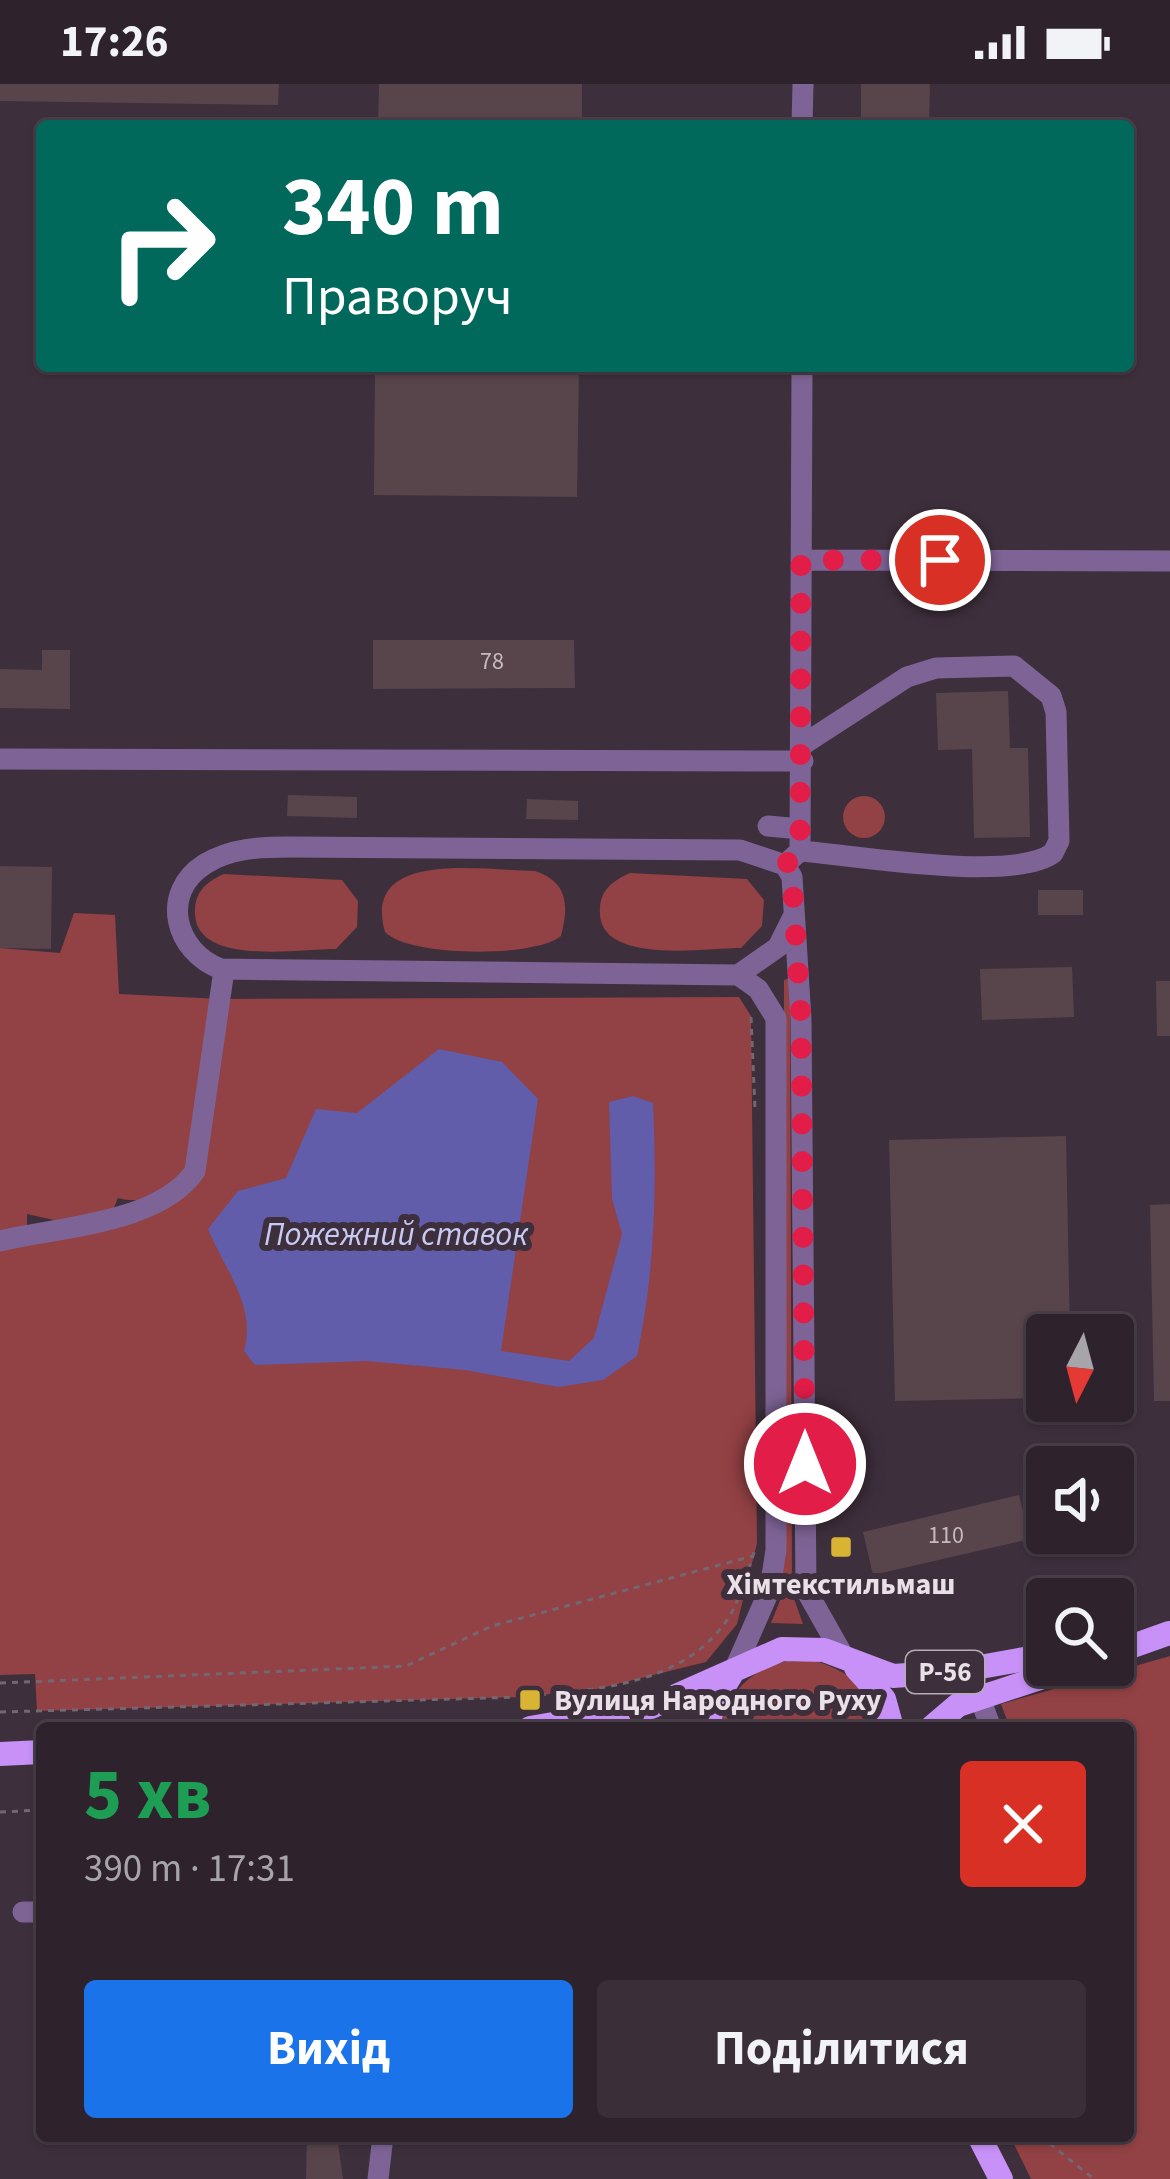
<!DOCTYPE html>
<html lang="uk">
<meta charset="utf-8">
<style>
body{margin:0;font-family:"Source Sans 3",sans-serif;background:#3a2f39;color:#f1f3f6;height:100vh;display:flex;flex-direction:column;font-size:45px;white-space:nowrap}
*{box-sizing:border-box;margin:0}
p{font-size:39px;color:#a7a4aa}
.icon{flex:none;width:66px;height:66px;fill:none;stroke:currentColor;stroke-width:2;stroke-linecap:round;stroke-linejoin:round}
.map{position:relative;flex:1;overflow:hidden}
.side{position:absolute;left:36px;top:1638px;width:1098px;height:420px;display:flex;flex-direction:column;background:#2e232d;border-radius:12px;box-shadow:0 3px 9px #0004,0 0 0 3px #494049}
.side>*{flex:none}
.hud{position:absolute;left:36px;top:36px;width:1098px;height:252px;border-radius:12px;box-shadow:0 3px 9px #0004,0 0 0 3px #494049;background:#00695c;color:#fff;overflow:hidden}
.needle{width:78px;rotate:186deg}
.buttons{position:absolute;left:1026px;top:1230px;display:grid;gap:24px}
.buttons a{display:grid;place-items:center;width:108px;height:108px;border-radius:12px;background:#2e232d;box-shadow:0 3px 9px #0004,0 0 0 3px #494049;font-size:60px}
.pin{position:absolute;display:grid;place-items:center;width:102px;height:102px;color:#fff;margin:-51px;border:6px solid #fff;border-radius:50%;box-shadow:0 3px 12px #0007}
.me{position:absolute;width:132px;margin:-66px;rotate:0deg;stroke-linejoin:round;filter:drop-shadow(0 0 9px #0008)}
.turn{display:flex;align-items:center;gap:42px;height:252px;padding:0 48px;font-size:54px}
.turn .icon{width:156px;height:156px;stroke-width:2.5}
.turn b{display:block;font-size:84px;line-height:102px}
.round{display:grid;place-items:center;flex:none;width:126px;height:126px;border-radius:12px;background:#3a2f39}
.summary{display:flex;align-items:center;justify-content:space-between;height:204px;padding:0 48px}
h1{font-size:72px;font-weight:700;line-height:90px;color:#1e9e55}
.button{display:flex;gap:24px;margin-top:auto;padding:24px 48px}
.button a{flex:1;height:138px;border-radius:12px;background:#1a73e8;color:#fff;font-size:48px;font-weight:700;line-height:138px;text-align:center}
.button a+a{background:#3a2f39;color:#f1f3f6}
.status{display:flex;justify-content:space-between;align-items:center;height:84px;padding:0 60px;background:#2e232d;direction:ltr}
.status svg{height:33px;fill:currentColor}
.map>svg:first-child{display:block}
.green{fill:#924144;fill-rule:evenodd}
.water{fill:#615dab}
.building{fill:#58444b}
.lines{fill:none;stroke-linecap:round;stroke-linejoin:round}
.path{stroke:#746772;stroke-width:3;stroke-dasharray:6 6;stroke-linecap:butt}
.minor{stroke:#7e6496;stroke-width:21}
.major{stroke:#c791f7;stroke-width:24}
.route{stroke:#e11d48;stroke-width:21;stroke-dasharray:0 37.8}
.poi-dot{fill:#d9b434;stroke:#3e2f3c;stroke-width:4.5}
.labels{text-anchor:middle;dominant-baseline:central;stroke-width:12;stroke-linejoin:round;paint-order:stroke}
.number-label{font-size:24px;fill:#c6bac1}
.shield{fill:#3e2f3c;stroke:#b6acb4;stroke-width:3}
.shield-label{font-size:27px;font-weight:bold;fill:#eae1e8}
.poi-label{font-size:30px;font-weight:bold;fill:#eae1e8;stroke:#3e2f3c}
.water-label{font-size:33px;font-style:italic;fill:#c8c9f4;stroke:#3e2f3c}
</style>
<div class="status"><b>17:26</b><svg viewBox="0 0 49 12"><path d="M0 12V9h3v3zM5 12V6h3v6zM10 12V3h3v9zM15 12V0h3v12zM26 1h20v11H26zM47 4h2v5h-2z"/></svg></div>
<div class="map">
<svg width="1170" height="2095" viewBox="0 0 1170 2095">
<rect width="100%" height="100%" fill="#3e2f3c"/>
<path class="green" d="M843 733a21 21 0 1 1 42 0a21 21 0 1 1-42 0Z
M535,787C568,798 569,821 561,852C535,874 409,873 385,848C361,764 485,787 535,787Z
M630,789L747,795L764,816L762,842L741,864C702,864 595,882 600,824C601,805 614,796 630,789Z
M224,790L342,796L358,817L357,843L336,865C297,865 191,883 195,825C196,806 208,797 224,790Z
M74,829L115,831L119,910L221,915L739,913L751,932L757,1459L737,1540L706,1578L597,1605L522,1613L37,1627L35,1590L0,1591V864L60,869ZM191,1092C168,1128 69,1144 27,1150V1130L63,1138L113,1126L118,1114C147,1122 169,1107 191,1092Z
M790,894L792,1509L803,1540L771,1539L783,1509L784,929V896Z
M1170,1572V2095H1031L1010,2052H1128V1644H1010L1001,1620Z
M801,1574C841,1581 873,1601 880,1644H720C730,1601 758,1581 801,1574Z"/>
<path class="water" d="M439,965L502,978L538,1015L501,1267L569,1277L594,1254L622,1150L612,1115L609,1018L633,1012L653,1019C657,1107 655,1186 637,1272L603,1296L558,1303L465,1286L367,1277L255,1281L244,1267C257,1222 224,1185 208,1145L238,1107L286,1094L316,1025L357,1029Z"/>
<path class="building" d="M0,0H279L278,21L0,17Z
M379,0H582V42H378Z
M861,0H930L929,42H861Z
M375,282H579L577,413L374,411Z
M373,556H574L575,604L373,605Z
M42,566H70V625L0,624V585L42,586Z
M1008,607L1010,664H1028L1030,753L974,754L972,665L938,666L936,609Z
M288,711L357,713V734L287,732Z
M527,715L578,717V736L526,735Z
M0,782L52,783L51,865L0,864Z
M1038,806H1083V831H1038Z
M1072,883L1074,933L982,936L980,885Z
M1156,897H1170V952H1157Z
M1066,1052L1070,1251H1047V1314L895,1317L889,1056Z
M1170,1120V1317H1154L1150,1121Z
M1019,1411L1030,1455L873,1491L863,1448Z
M307,2052H337L343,2095H306Z"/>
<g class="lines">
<path class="path" d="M751,933L755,1025
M0,1599L406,1582L492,1542L753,1472
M0,1628L522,1613C594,1605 681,1603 727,1536C740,1517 747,1488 755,1466
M0,1728L42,1726
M1040,2052L1094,2095"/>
<path class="minor" d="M802,42L803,0
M801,476L1170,477
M0,675L803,677
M768,742L800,745
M800,767C853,771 1013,799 1053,769L1059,757L1056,628L1051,612L1014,582L936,584L907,593L804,660
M790,776L800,767L802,282
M738,891L778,863L793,833
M0,1157C59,1143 160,1139 195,1087L224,886
M733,1589L770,1505L776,1466V934L758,905L738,891L221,885C175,868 159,809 205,780C231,764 260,763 290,763L740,766L785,781L792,793L801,935L806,1506L845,1575
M980,1614L991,1644
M23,1828H42
M378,2095L383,2052"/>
<path class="major" d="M1113,1569L1169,1549
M856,1584L884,1615L892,1644
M530,1644L651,1623L782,1565L824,1566L893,1592L952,1588L1047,1571
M708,1644L713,1620L731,1591
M931,1644L958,1621L1079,1581
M0,1670L42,1668
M979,2052L1001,2095"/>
</g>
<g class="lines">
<path class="route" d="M805,1380L801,935L792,793L785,781L800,767L801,476H940"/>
</g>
<g class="poi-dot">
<rect x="829" y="1451" width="24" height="24" rx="6"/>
<rect x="518" y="1604" width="24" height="24" rx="6"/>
</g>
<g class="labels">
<g class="number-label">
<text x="492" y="577">78</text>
<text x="946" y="1451">110</text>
</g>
<rect class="shield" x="906" y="1567" width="78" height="42" rx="9"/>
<g class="shield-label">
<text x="945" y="1588">Р-56</text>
</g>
<g class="poi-label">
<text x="841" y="1500">Хімтекстильмаш</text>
<text x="554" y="1616" text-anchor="start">Вулиця Народного Руху</text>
</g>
<g class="water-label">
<text x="396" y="1150">Пожежний ставок</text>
</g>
</g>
</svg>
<div class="buttons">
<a><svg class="needle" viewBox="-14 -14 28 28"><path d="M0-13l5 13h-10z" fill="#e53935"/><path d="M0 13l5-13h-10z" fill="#a7a4aa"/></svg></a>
<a><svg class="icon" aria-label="sound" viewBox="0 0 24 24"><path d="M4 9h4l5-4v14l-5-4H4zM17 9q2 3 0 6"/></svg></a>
<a><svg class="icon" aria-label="search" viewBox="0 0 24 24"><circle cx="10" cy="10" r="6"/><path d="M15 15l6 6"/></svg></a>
</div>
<div class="pin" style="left:940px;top:476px;background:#d93025"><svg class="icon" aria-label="arrive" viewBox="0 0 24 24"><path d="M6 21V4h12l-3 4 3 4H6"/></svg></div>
<svg class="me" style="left:805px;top:1380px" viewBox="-20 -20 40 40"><circle r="17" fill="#e11d48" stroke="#fff" stroke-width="3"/><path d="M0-11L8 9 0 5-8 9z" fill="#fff"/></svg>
<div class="hud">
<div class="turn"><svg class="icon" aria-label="right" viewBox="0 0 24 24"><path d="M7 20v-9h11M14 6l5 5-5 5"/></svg><div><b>340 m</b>Праворуч</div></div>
</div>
<section class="side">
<div class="summary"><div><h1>5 хв</h1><p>390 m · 17:31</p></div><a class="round" style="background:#d93025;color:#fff"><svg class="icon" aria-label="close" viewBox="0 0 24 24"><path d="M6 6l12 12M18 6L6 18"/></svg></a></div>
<div class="button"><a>Вихід</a><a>Поділитися</a></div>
</section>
</div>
